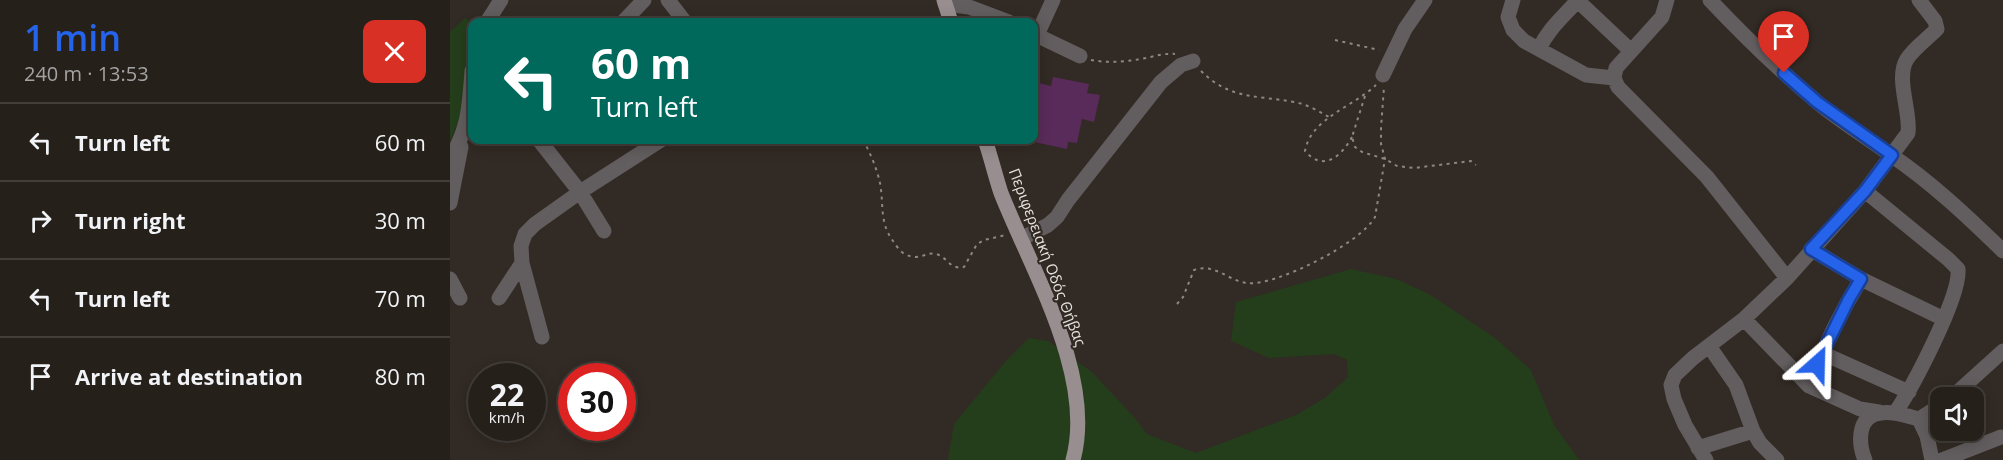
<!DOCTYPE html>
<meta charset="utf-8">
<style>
body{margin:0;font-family:"Open Sans",sans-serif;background:#322d28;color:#f1f3f6;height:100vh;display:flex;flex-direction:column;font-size:22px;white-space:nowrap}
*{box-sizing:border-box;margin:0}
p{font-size:20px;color:#a4a3a3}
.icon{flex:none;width:33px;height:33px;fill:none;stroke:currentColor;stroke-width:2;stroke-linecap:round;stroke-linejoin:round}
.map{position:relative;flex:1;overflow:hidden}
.drawer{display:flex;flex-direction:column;background:#26201b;width:450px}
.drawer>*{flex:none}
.guide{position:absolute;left:18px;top:18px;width:570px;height:126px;border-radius:12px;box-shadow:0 3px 15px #0003,0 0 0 2px #423e3a;background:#00695c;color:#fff;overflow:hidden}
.controls{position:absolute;left:1480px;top:387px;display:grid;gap:12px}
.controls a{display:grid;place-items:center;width:54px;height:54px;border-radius:12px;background:#26201b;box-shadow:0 3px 15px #0003,0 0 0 2px #423e3a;font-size:30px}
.speed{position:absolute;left:18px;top:363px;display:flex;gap:12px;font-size:30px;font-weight:700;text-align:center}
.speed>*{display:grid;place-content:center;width:78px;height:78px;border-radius:50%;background:#26201b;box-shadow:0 3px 15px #0003,0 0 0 2px #423e3a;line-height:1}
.speed small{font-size:15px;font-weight:400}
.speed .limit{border:9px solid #d22;background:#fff;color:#111}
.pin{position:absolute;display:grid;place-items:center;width:51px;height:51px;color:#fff;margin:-62px -26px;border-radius:50% 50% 50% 0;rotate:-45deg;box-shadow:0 0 6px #0007}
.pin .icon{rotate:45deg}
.me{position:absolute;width:66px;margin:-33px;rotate:25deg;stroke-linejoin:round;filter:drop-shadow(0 0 4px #0008)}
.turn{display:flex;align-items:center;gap:21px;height:126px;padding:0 24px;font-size:27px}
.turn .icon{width:78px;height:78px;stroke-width:2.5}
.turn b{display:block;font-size:42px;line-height:51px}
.round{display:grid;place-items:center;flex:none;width:63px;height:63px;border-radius:12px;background:#322d28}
.overview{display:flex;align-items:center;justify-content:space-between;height:102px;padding:0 24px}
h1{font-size:36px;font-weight:600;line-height:45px;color:#2563eb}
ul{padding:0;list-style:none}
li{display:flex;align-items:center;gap:18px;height:78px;padding:0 24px;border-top:2px solid #423e3a}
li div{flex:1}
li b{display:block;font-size:22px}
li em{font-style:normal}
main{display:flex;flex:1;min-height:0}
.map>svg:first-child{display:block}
.green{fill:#243e1b}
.building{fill:#592b5a}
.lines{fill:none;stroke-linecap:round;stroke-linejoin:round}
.path{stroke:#8d8782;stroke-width:2;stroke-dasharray:3 4.5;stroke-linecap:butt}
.minor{stroke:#625d5e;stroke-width:15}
.major{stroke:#988e8f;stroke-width:15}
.route-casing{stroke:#184099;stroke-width:15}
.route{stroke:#2563eb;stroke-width:10}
.labels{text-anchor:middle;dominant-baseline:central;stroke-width:4.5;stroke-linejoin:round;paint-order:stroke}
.street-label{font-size:15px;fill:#e7e2de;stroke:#322a24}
</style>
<main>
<section class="drawer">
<div class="overview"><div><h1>1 min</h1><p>240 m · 13:53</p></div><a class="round" style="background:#d93025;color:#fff"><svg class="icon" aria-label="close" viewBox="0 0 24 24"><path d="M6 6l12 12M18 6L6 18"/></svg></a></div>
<ul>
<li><svg class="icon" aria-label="left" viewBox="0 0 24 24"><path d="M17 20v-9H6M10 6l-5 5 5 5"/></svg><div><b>Turn left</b></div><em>60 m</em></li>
<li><svg class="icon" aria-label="right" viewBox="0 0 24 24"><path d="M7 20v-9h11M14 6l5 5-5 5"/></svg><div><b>Turn right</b></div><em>30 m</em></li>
<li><svg class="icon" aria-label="left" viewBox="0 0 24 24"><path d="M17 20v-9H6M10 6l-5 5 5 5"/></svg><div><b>Turn left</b></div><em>70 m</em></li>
<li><svg class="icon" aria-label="arrive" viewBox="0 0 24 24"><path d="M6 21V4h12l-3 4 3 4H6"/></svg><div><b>Arrive at destination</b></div><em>80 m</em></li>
</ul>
</section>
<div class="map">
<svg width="1553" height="460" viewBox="0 0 1553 460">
<rect width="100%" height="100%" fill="#322a24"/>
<path class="green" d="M15,18L22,23V39L16,59L17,101L0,141V32Z
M901,269L946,279L979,294L1045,338L1081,370L1104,425L1129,460H498L504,424L555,362L579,338L598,341L642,372L684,417L697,434L746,453L846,415L875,398L898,377L897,360L884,354L819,358L781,341L786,302Z"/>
<path class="building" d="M603,77L639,84L637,93L650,95L644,122L632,119L627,143L618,142L617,149L584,142L585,133H584V108L589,83L601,86Z"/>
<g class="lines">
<path class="path" d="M885,40L929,50
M641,60C657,63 674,62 691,59C702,57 712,53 725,54
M751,71C780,100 807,95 844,102C857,104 868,111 879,117
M915,96L902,137L905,147L912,152L935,159L947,166L964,168L1021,161L1026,165
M902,137C891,157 873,172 855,151C861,118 903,107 926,85
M413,140C420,152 427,169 430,183C434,204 429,222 443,241C446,245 450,252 455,254C469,262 477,251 486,254C498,257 499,270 514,267L527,244L534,240L556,235
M727,304L733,297L744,270C765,263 777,280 796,283C825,287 911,243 925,217L935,159L931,144V128L934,87"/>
<path class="minor" d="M218,0L235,22
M1063,0L1058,17L1063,30L1074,41L1136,75L1164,78
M1127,0L1181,51
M1217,0L1212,17L1166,68L1164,78L1168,87L1257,177L1337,278
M1260,0C1294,36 1329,70 1367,102C1390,121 1416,137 1441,155C1482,183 1517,216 1553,251
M495,4L519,7L559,22
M37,22L51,0
M173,22L194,0
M584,34L630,56
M587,35L603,0
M1089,49C1098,29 1114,16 1128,0
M933,75L955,29L975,0
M89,140L130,192L154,231
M0,160C19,126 19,109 22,71
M1415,191L1498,259L1508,269C1511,296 1462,388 1445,413
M0,203L11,147
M571,239L598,225L607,217L618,200L711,82L731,65L743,61
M1361,249L1411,279L1494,319
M0,279L10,298
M1411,279C1390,313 1373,349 1359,386L1410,409L1429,412
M49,298L72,263
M1294,319L1359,386
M92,337L72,263L71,246L75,234L85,224L130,192L211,140
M1259,346L1286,385L1303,431L1310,443L1327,460
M1372,353L1459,392
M1501,398L1553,351
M1469,419L1491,405
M1248,448L1303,431
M1256,460L1235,425L1224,399L1221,385L1225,375L1243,358L1294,319L1337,278L1415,191L1458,133C1461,112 1445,78 1457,59C1464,48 1477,39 1487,29L1485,21L1469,0
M1415,460C1408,443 1407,415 1431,413C1443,411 1457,416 1469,419L1477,436L1482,460
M1492,460L1551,437"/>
<path class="major" d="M494,0L501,22
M535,140C541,157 545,175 551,193C581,269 646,377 623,460"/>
</g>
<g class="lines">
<defs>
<path id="route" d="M1334,73L1367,102L1442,155L1415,191L1361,249L1411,279L1399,299L1367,364"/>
</defs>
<use href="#route" class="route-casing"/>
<use href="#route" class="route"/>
</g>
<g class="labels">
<g class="street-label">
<text transform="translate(598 257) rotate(69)">Περιφερειακή Οδός Θήβας</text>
</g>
</g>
</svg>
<div class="controls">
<a><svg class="icon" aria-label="sound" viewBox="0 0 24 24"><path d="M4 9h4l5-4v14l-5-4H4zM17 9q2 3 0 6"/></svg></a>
</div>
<div class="speed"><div>22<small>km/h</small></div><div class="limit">30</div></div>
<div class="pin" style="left:1334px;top:73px;background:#d93025"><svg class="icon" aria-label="arrive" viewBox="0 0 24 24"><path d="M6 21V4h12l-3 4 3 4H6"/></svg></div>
<svg class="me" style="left:1367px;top:364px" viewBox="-20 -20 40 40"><path d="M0-17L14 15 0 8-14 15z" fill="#2563eb" stroke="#fff" stroke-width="4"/></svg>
<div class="guide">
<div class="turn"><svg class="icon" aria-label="left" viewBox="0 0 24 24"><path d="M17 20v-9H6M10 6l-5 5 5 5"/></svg><div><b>60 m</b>Turn left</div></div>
</div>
</div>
</main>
